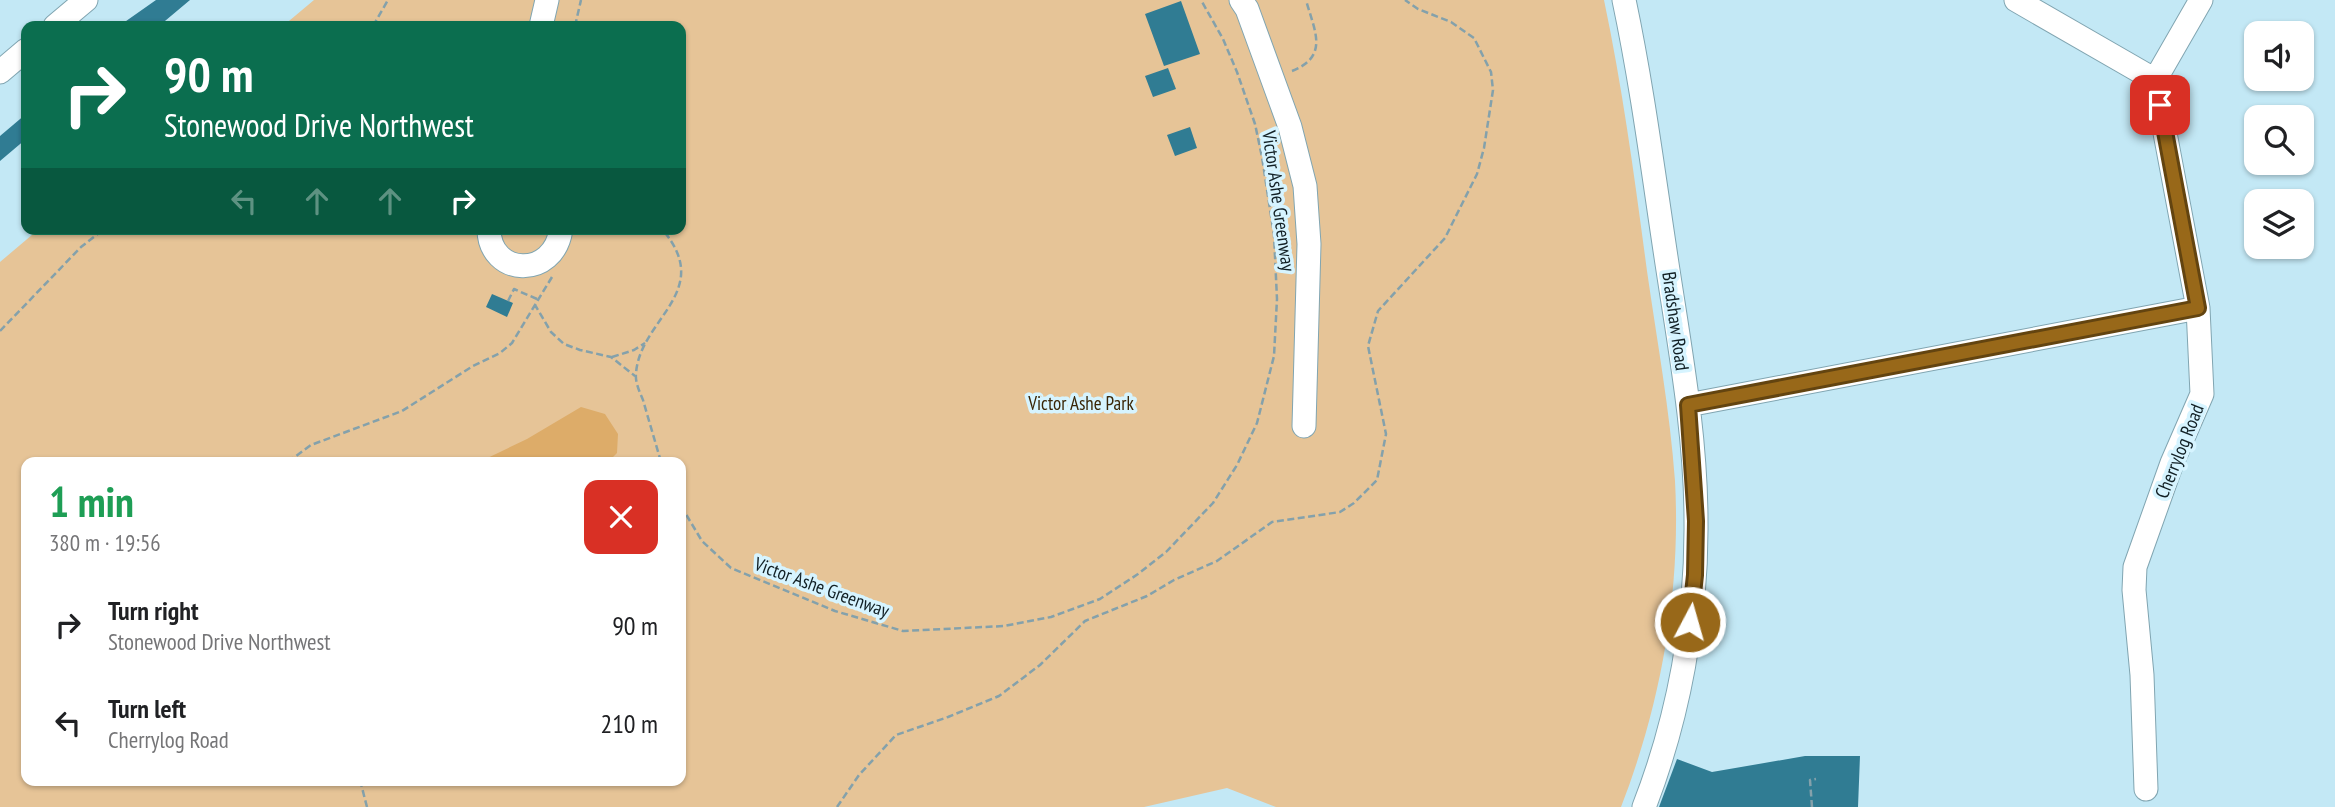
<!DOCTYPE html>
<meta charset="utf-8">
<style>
body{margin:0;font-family:"PT Sans Narrow",sans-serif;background:#f2f2f2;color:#202124;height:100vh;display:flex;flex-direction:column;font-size:26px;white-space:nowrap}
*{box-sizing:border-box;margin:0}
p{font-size:23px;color:#757577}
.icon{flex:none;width:38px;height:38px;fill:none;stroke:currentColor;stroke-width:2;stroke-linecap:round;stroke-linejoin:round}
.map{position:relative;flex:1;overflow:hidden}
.panel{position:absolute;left:21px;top:457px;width:665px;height:329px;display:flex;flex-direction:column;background:#fff;border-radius:14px;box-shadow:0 2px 5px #0004}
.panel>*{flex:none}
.hud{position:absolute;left:21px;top:21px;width:665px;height:214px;border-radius:14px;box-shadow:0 2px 5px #0004;background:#0b6e4f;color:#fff;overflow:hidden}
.controls{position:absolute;left:2244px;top:21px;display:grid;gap:14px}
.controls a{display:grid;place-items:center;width:70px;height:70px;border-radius:14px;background:#fff;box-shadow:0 2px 5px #0004;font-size:35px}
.pin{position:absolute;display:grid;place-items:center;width:60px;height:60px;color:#fff;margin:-30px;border-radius:14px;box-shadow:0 4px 10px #0006}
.me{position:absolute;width:77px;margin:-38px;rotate:6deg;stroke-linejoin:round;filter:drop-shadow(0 0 5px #0008)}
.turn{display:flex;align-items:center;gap:24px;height:147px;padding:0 28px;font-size:32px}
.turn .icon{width:91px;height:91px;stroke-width:2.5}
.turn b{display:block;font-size:49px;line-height:60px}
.lanes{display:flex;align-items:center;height:66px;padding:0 28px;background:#0003;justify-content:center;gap:35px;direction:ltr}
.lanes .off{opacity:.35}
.round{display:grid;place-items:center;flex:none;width:74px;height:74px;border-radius:14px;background:#f2f2f2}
.overview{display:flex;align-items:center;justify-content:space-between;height:119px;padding:0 28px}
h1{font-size:42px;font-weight:800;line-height:52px;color:#1e9e55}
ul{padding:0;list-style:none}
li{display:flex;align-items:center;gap:21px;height:98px;padding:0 28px}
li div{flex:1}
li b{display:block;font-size:26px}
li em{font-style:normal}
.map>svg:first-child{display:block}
.green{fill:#e6c497;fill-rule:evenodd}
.water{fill:#ddac69}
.building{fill:#307c93}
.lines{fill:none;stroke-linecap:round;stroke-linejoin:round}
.minor-casing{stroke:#81a5b1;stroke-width:25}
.path{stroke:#84a1ab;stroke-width:2.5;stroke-dasharray:7 3.5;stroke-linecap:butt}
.minor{stroke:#fff;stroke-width:23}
.route-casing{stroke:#634410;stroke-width:18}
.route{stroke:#986819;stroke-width:12}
.labels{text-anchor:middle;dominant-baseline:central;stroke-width:7;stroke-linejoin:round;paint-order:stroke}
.street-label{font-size:19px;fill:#122025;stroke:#d6f4ff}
.park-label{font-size:19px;fill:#392506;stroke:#d6f4ff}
</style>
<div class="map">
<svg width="2335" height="807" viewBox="0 0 2335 807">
<rect width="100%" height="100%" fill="#c3e8f5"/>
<path class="green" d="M314,0H1604C1623,90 1635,181 1647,271C1657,341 1670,411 1675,481C1681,592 1661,704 1621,807H1276L1227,788L1144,807H0V262L39,229H681V26H283ZM26,462H681V780H26Z"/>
<path class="water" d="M581,407L605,414L618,434L617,453L608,462H479L527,439Z"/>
<path class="building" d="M156,0H190L159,26H119Z
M1181,1L1200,54L1164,66L1145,14Z
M1168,68L1176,89L1153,97L1145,76Z
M26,114V139L0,161V136Z
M1190,127L1197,148L1175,156L1167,135Z
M492,294L513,303L507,317L486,307Z
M1805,756H1860L1858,807H1659L1677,759L1712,772Z"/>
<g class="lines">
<defs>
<path id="minor" d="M1241,0L1247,9L1290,127L1305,186L1309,244L1304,426
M1624,0C1642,85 1653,171 1666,257C1679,344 1696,433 1696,521C1697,618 1679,717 1644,807
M2016,0L2155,80
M55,26L86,0
M541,26L547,0
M0,72L26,50
M489,229C489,276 554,280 561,229
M1688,405L2198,308
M2146,789L2142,675L2134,590L2135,567L2172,463L2202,394L2198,308L2155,80L2201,0"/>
</defs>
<use href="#minor" class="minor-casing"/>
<path class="path" d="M373,26L388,0
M575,26L581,0
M1292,71C1330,56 1314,30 1306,0
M552,277L535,305L551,332L564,344L580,350L611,357L635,376
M508,301L514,289L537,299
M0,331L81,247L104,229
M612,357L634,350L645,343
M288,462L311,445L402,411L473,366L500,353L512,343L535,305
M661,462C655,441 649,421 643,400C640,393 635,382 636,374C639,319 716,292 662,229
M681,506L702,541L731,568L835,611L903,631L1004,626L1051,617L1100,599L1138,574L1166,552L1213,503L1237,465L1257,423L1274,356L1277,299L1274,235L1262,157L1255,124L1237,72L1223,39L1201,0
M360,780L367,807
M837,807L859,775L896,735L948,717L999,696L1040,665L1085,621L1147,596L1174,580L1217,561L1272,522L1340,512L1354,503L1377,480L1386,434L1368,346L1378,311L1445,238L1477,174L1484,148L1493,90L1491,72L1474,38L1451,22L1418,9L1405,0
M1812,807L1810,780L1816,779"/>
<use href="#minor" class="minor"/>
</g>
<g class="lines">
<defs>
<path id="route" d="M1690,622L1695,575L1696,521L1688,405L2198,308L2160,105"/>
</defs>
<use href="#route" class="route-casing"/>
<use href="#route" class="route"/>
</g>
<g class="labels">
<g class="street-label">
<text transform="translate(1279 201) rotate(82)">Victor Ashe Greenway</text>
<text transform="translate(1676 321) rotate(82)">Bradshaw Road</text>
<text transform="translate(2179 451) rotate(-68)">Cherrylog Road</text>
<text transform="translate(822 587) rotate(20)">Victor Ashe Greenway</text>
</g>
<g class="park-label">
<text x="1081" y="403">Victor Ashe Park</text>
</g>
</g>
</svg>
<div class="controls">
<a><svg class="icon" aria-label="sound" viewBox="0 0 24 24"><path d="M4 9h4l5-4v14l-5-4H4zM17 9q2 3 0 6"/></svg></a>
<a><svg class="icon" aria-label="search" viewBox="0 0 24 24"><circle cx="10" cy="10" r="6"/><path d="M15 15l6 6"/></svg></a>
<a><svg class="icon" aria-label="layers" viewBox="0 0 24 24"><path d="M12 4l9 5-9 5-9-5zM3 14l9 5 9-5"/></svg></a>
</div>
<div class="pin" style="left:2160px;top:105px;background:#d93025"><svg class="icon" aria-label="arrive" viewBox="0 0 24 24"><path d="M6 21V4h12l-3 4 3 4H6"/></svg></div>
<svg class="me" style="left:1690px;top:622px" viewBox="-20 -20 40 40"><circle r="17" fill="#986819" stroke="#fff" stroke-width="3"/><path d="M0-11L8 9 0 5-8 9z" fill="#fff"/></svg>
<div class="hud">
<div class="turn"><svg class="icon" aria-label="right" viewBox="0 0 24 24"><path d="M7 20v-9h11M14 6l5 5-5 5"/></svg><div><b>90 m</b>Stonewood Drive Northwest</div></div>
<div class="lanes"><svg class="icon off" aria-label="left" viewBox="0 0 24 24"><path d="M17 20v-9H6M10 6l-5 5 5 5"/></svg><svg class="icon off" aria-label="ahead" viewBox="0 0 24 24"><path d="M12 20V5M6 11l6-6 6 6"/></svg><svg class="icon off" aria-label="ahead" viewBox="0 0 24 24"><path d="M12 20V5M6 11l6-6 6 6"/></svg><svg class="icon" aria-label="right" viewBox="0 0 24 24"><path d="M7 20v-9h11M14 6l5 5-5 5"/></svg></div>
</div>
<section class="panel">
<div class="overview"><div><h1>1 min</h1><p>380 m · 19:56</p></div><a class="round" style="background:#d93025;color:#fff"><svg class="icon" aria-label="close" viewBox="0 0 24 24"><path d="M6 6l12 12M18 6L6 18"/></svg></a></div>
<ul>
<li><svg class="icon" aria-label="right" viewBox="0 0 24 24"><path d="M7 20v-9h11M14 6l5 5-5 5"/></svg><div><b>Turn right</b><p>Stonewood Drive Northwest</p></div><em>90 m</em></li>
<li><svg class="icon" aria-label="left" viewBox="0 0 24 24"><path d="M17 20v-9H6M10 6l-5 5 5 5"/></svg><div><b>Turn left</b><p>Cherrylog Road</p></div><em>210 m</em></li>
</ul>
</section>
</div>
